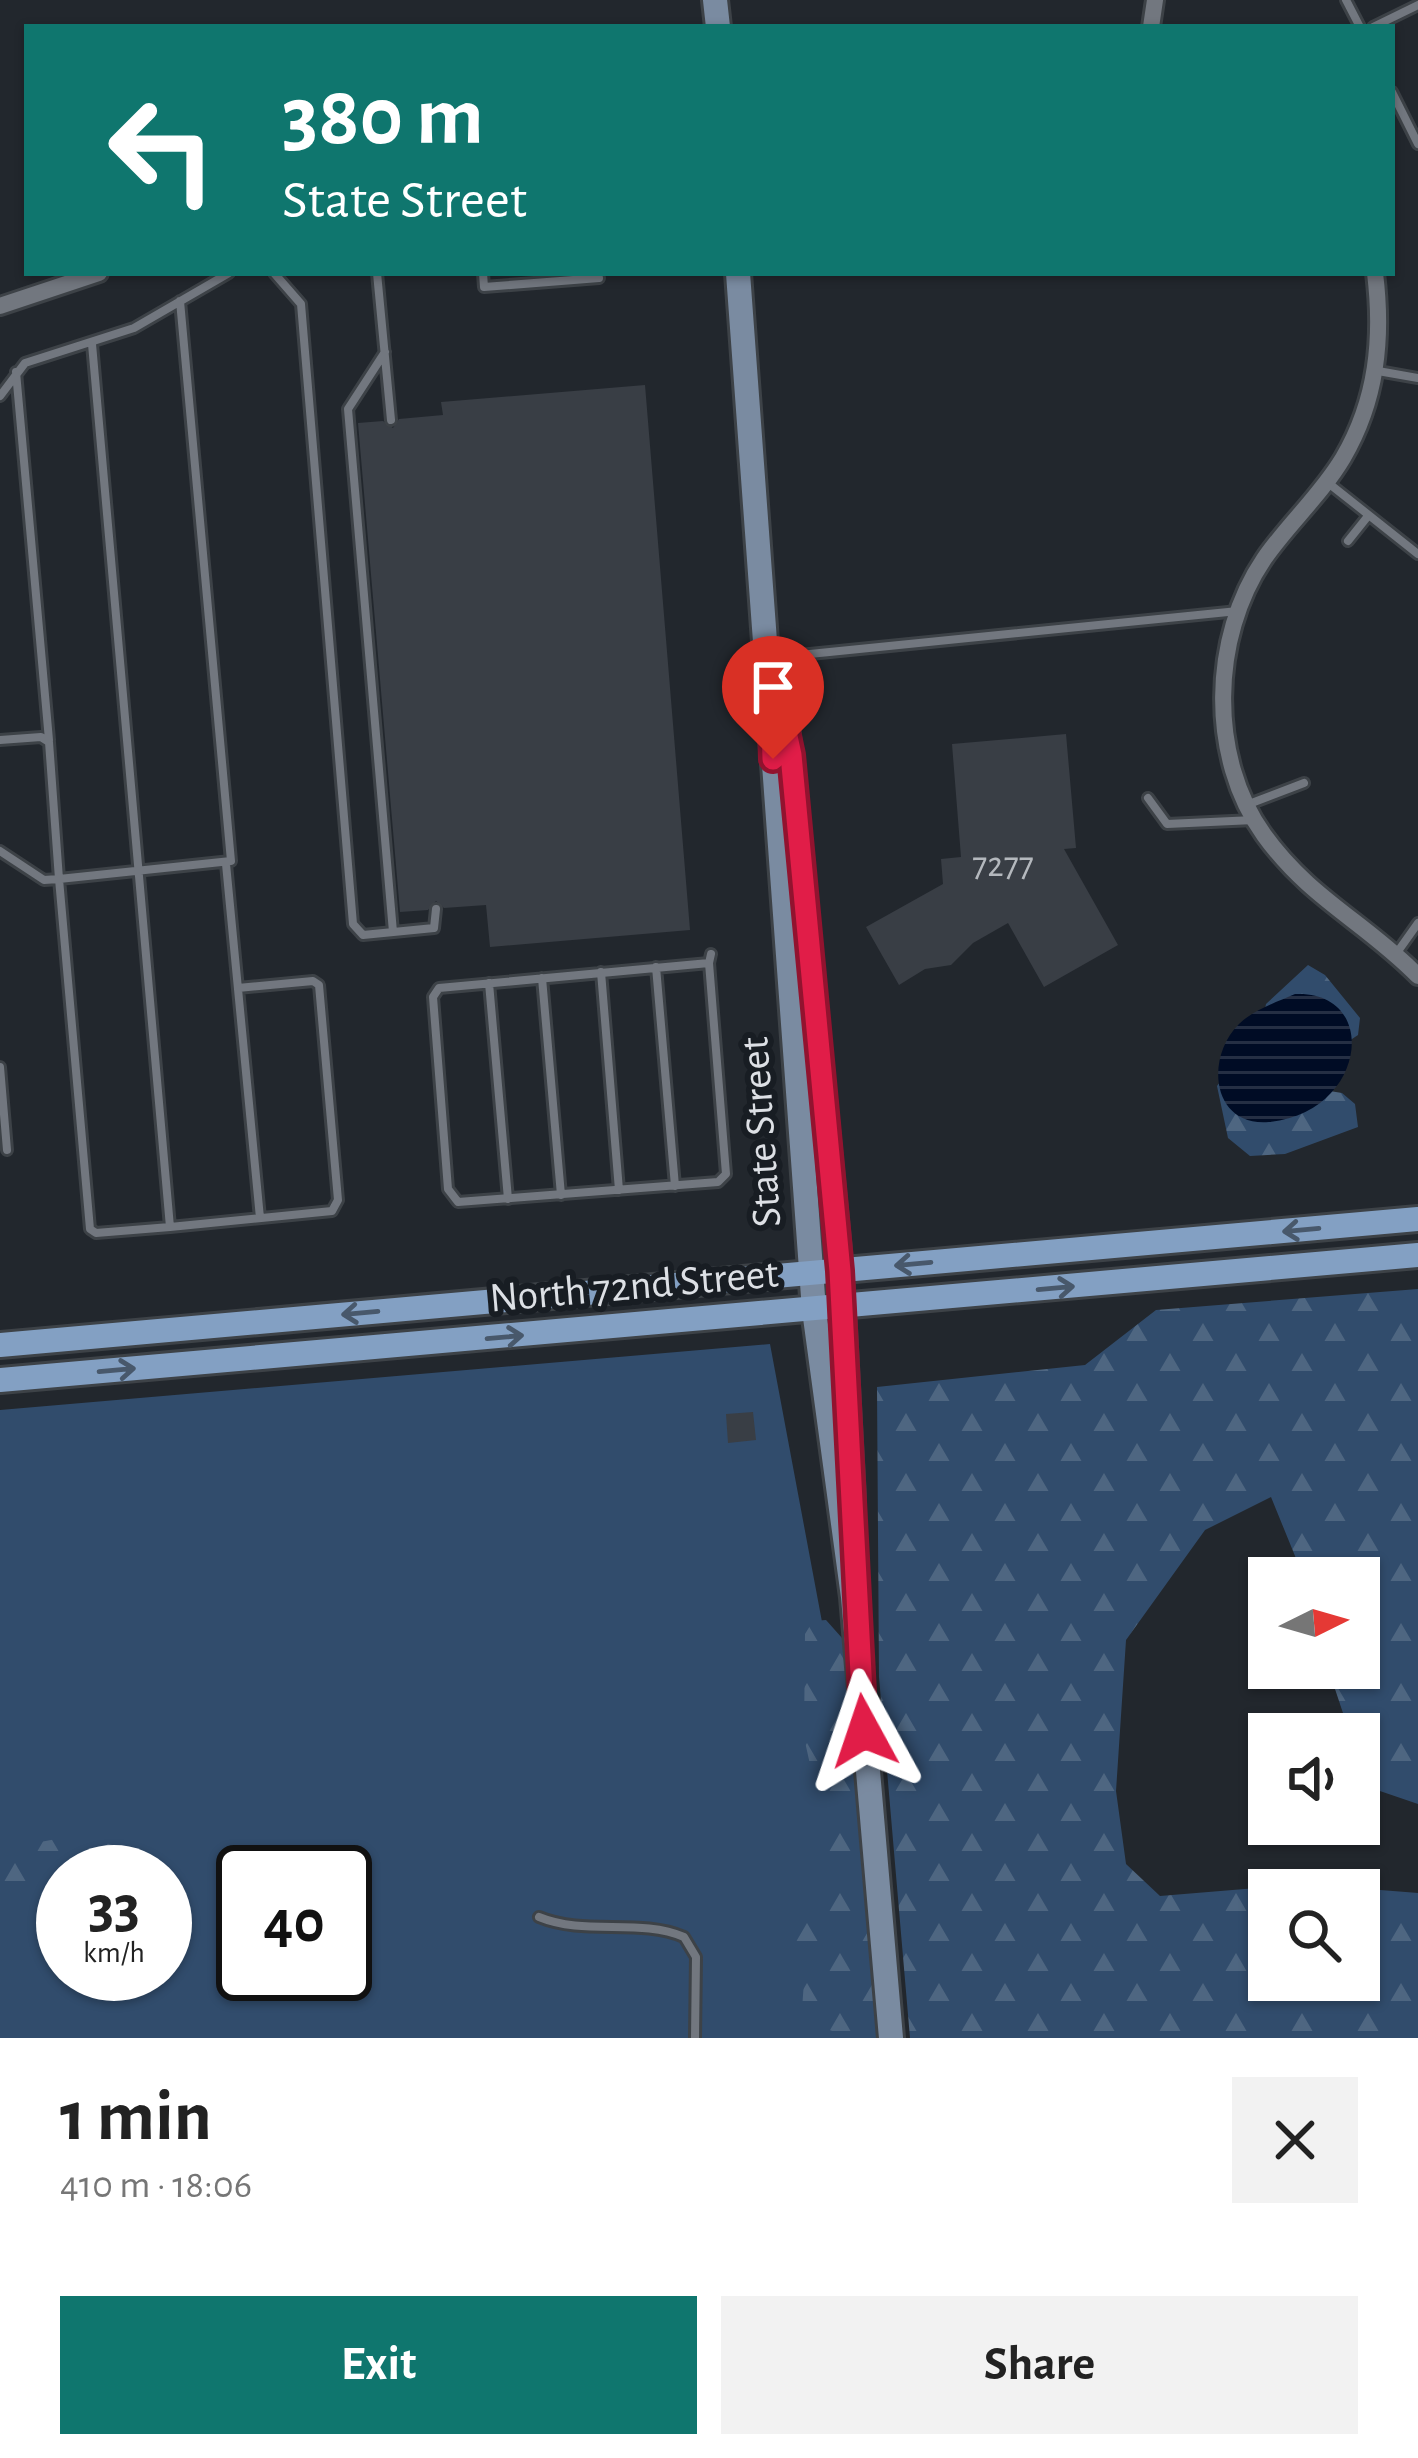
<!DOCTYPE html>
<meta charset="utf-8">
<style>
body{margin:0;font-family:"Alegreya Sans",sans-serif;background:#f2f2f2;color:#222;height:100vh;display:flex;flex-direction:column;font-size:45px;white-space:nowrap}
*{box-sizing:border-box;margin:0}
p{font-size:39px;color:#767676}
.icon{flex:none;width:66px;height:66px;fill:none;stroke:currentColor;stroke-width:2;stroke-linecap:round;stroke-linejoin:round}
.map{position:relative;height:2038px;overflow:hidden}
.drawer{display:flex;flex-direction:column;background:#fff;flex:1}
.drawer>*{flex:none}
.top-card{position:absolute;left:24px;top:24px;width:1371px;height:252px;border-radius:0px;box-shadow:0 3px 9px #0004;background:#0f766e;color:#fff;overflow:hidden}
.needle{width:78px;rotate:85deg}
.fabs{position:absolute;left:1248px;top:1557px;display:grid;gap:24px}
.fabs a{display:grid;place-items:center;width:132px;height:132px;border-radius:0px;background:#fff;box-shadow:0 3px 9px #0004;font-size:60px}
.speed{position:absolute;left:36px;top:1845px;display:flex;gap:24px;font-size:60px;font-weight:700;text-align:center}
.speed>*{display:grid;place-content:center;width:156px;height:156px;border-radius:50%;background:#fff;box-shadow:0 3px 9px #0004;line-height:1}
.speed small{font-size:30px;font-weight:400}
.speed .limit{border:6px solid #111;border-radius:18px;background:#fff;color:#111}
.pin{position:absolute;display:grid;place-items:center;width:102px;height:102px;color:#fff;margin:-123px -51px;border-radius:50% 50% 50% 0;rotate:-45deg;box-shadow:0 0 12px #0007}
.pin .icon{rotate:45deg}
.me{position:absolute;width:132px;margin:-66px;rotate:355deg;stroke-linejoin:round;filter:drop-shadow(0 0 9px #0008)}
.turn{display:flex;align-items:center;gap:42px;height:252px;padding:0 60px;font-size:54px}
.turn .icon{width:156px;height:156px;stroke-width:2.5}
.turn b{display:block;font-size:84px;line-height:102px}
.round{display:grid;place-items:center;flex:none;width:126px;height:126px;border-radius:0px;background:#f2f2f2}
.overview{display:flex;align-items:center;justify-content:space-between;height:204px;padding:0 60px}
h1{font-size:72px;font-weight:700;line-height:90px}
.primary-button{display:flex;gap:24px;margin-top:auto;padding:24px 60px}
.primary-button a{flex:1;height:138px;border-radius:0px;background:#0f766e;color:#fff;font-size:48px;font-weight:700;line-height:138px;text-align:center}
.primary-button a+a{background:#f2f2f2;color:#222}
.map>svg:first-child{display:block}
.green{fill:#314c6c;fill-rule:evenodd}
.forest{fill:url(#forest-firs);fill-rule:evenodd}
.water{fill:url(#water-rules)}
.building{fill:#393e45}
.lines{fill:none;stroke-linecap:round;stroke-linejoin:round}
.lane-casing{stroke:#3d4247;stroke-width:14}
.street-casing{stroke:#3d4247;stroke-width:22}
.secondary-casing{stroke:#3d4247;stroke-width:30}
.primary-casing{stroke:#3d4247;stroke-width:30}
.lane{stroke:#72777f;stroke-width:8}
.street{stroke:#72777f;stroke-width:16}
.secondary{stroke:#7a8ba1;stroke-width:24}
.primary{stroke:#83a0c3;stroke-width:24}
.oneway{stroke:#48586b}
.route-casing{stroke:#92132f;stroke-width:30}
.route{stroke:#e11d48;stroke-width:21}
.labels{text-anchor:middle;dominant-baseline:central;stroke-width:12;stroke-linejoin:round;paint-order:stroke}
.number-label{font-size:36px;fill:#b4b8bd}
.street-label{font-size:42px;fill:#dde0e5;stroke:#181d23}
</style>
<div class="map">
<svg width="1418" height="2038" viewBox="0 0 1418 2038">
<defs>
<pattern id="forest-firs" width="22" height="20" patternUnits="userSpaceOnUse" patternTransform="scale(3)"><rect width="22" height="20" fill="#314c6c"/><path d="M5 1l3.5 6h-7zM16 11l3.5 6h-7z" fill="#4e6681"/></pattern>
<pattern id="water-rules" width="6" height="5" patternUnits="userSpaceOnUse" patternTransform="scale(3)"><rect width="6" height="5" fill="#000c25"/><path d="M0 2.5h6" fill="none" stroke="#252f44"/></pattern>
</defs>
<rect width="100%" height="100%" fill="#22272d"/>
<path class="green" d="M770,1344L843,1734L872,2038H0V1410ZM63,1872H165V1974H63ZM243,1872H345V1974H243Z"/>
<path class="forest" d="M1308,965L1325,975L1360,1018L1358,1035L1346,1043L1264,1014L1266,1004Z
M1226,1074L1342,1093L1355,1104L1358,1127L1285,1154L1250,1156L1228,1138L1217,1086Z
M1418,1289V1804L1377,1790L1359,1753V1734H1350L1328,1668H1359V1578H1304L1271,1497L1205,1530L1126,1640L1116,1791L1126,1864L1160,1896L1305,1884L1418,1893V2038H910L879,1677L877,1387L1085,1365L1156,1310ZM1269,1890H1359V1980H1269Z
M826,1620L842,1638L851,1669L882,2038H851L808,2022L802,2010L805,1966L796,1942L800,1926L838,1893L804,1737L805,1634L813,1621Z
M78,1835L126,1849L131,1872H48L18,1894H0V1842L24,1845Z"/>
<path class="water" d="M1295,994C1381,990 1367,1113 1269,1122C1211,1127 1205,1057 1239,1024C1253,1010 1277,1002 1295,994Z"/>
<path class="building" d="M645,385L690,930L490,947L486,905L444,908L436,901L428,910L400,912L358,423L383,421L393,428L399,419L443,415L441,402Z
M1066,734L1076,848L1064,849L1118,945L1044,987L1008,923L973,943L951,965L925,969L899,985L866,927L943,884L941,859L961,857L952,744Z
M753,1412L756,1440L728,1443L726,1414Z"/>
<g class="lines">
<defs>
<path id="lane" d="M1346,0L1360,27
M1373,27L1418,5
M1392,92L1418,144
M274,273L301,304L353,924L363,935L434,928L436,909
M377,273L391,420
M483,273L484,287L599,278
M92,344L170,1227L332,1211L338,1200L319,985L313,981L238,988
M385,352L348,409L393,932
M1378,371L1418,378
M16,372L49,740
M0,396L25,363L134,328L229,273
M1327,482L1418,554
M1348,541L1368,516
M770,658L1238,611
M0,740L41,737L49,742L59,879L231,861L180,301
M1148,798L1167,824L1254,820
M1249,804L1304,783
M0,851L44,880L59,879L90,1229L96,1233L170,1227
M226,864L260,1218
M1396,954L1418,923
M709,963L726,1174L718,1182L458,1202L448,1189L433,997L439,988L709,963L711,954
M656,967L675,1186
M601,972L619,1190
M542,978L561,1195
M489,983L508,1199
M0,1067L7,1150
M539,1917C585,1936 640,1918 684,1937L696,1957L695,2038"/>
<path id="street" d="M1151,27L1155,0
M1375,273C1383,338 1377,400 1343,458C1321,495 1288,524 1264,559C1211,637 1208,757 1264,835C1310,899 1365,922 1418,976
M0,306L99,273"/>
<path id="secondary" d="M715,0L718,27
M738,273L814,1310L853,1597L891,2038
M785,714L840,1271L852,1498"/>
<path id="primary" d="M0,1345L1418,1219
M0,1380L1418,1255"/>
</defs>
<use href="#lane" class="lane-casing"/>
<use href="#street" class="street-casing"/>
<use href="#secondary" class="secondary-casing"/>
<use href="#primary" class="primary-casing"/>
<use href="#lane" class="lane"/>
<use href="#street" class="street"/>
<use href="#secondary" class="secondary"/>
<use href="#primary" class="primary"/>
</g>
<defs><path id="oneway-shaft" d="M-6 0H5M1.5-3L5.5 0L1.5 3" fill="none" stroke-width="1.6" stroke-linecap="round" stroke-linejoin="round" transform="scale(3)"/></defs>
<g class="oneway">
<use href="#oneway-shaft" transform="translate(1301 1230) rotate(175)"/>
<use href="#oneway-shaft" transform="translate(913 1264) rotate(175)"/>
<use href="#oneway-shaft" transform="translate(1056 1288) rotate(-5)"/>
<use href="#oneway-shaft" transform="translate(360 1313) rotate(175)"/>
<use href="#oneway-shaft" transform="translate(505 1337) rotate(-5)"/>
<use href="#oneway-shaft" transform="translate(117 1370) rotate(-5)"/>
</g>
<g class="lines">
<defs>
<path id="route" d="M773,759L770,658L791,755L840,1271L864,1731"/>
</defs>
<use href="#route" class="route-casing"/>
<use href="#route" class="route"/>
</g>
<g class="labels">
<g class="number-label">
<text x="1003" y="865">7277</text>
</g>
<g class="street-label">
<text transform="translate(761 1132) rotate(-94)">State Street</text>
<text transform="translate(634 1286) rotate(-5)">North 72nd Street</text>
</g>
</g>
</svg>
<div class="fabs">
<a><svg class="needle" viewBox="-14 -14 28 28"><path d="M0-13l5 13h-10z" fill="#e53935"/><path d="M0 13l5-13h-10z" fill="#767676"/></svg></a>
<a><svg class="icon" aria-label="sound" viewBox="0 0 24 24"><path d="M4 9h4l5-4v14l-5-4H4zM17 9q2 3 0 6"/></svg></a>
<a><svg class="icon" aria-label="search" viewBox="0 0 24 24"><circle cx="10" cy="10" r="6"/><path d="M15 15l6 6"/></svg></a>
</div>
<div class="speed"><div>33<small>km/h</small></div><div class="limit">40</div></div>
<div class="pin" style="left:773px;top:759px;background:#d93025"><svg class="icon" aria-label="arrive" viewBox="0 0 24 24"><path d="M6 21V4h12l-3 4 3 4H6"/></svg></div>
<svg class="me" style="left:864px;top:1731px" viewBox="-20 -20 40 40"><path d="M0-17L14 15 0 8-14 15z" fill="#e11d48" stroke="#fff" stroke-width="4"/></svg>
<div class="top-card">
<div class="turn"><svg class="icon" aria-label="left" viewBox="0 0 24 24"><path d="M17 20v-9H6M10 6l-5 5 5 5"/></svg><div><b>380 m</b>State Street</div></div>
</div>
</div>
<section class="drawer">
<div class="overview"><div><h1>1 min</h1><p>410 m · 18:06</p></div><a class="round"><svg class="icon" aria-label="close" viewBox="0 0 24 24"><path d="M6 6l12 12M18 6L6 18"/></svg></a></div>
<div class="primary-button"><a>Exit</a><a>Share</a></div>
</section>
